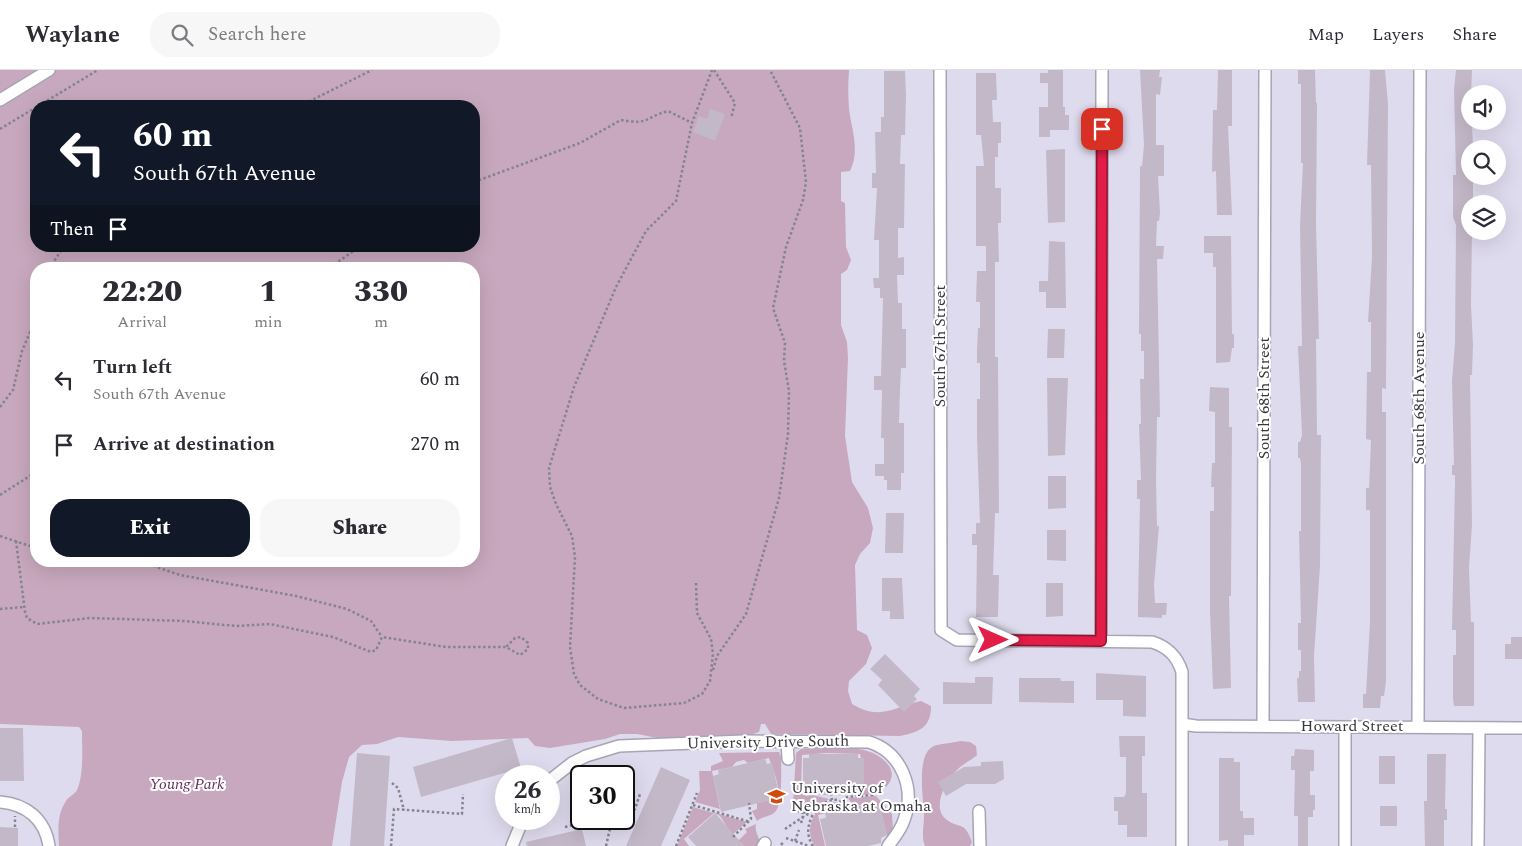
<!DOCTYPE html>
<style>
body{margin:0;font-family:Spectral,serif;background:#f7f7f7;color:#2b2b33;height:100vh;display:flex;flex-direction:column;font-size:19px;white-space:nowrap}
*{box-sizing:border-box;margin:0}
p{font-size:16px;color:#7c7c81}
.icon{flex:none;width:28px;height:28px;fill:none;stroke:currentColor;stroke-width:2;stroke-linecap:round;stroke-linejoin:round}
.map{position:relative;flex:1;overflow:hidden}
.panel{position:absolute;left:30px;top:192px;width:450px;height:305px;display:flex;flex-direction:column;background:#fff;border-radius:20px;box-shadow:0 5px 20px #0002}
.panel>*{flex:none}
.guide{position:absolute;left:30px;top:30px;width:450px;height:152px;border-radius:20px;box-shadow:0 5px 20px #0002;background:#111827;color:#fff;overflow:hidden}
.fabs{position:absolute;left:1461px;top:15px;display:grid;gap:10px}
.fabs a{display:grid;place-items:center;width:45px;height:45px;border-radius:50%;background:#fff;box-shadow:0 5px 20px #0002;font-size:25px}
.speed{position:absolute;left:495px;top:695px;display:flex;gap:10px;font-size:25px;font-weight:700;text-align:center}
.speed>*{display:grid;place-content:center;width:65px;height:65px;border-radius:50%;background:#fff;box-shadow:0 5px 20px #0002;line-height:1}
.speed small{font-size:12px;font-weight:400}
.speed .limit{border:2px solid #111;border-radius:8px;background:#fff;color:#111}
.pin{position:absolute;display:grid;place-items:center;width:42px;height:42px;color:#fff;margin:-21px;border-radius:10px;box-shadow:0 2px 8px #0006}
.me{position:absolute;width:55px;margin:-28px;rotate:90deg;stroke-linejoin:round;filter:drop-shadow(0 0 4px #0008)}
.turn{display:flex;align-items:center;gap:18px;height:105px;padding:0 20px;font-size:22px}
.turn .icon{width:65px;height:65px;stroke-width:2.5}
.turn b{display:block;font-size:35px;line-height:42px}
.then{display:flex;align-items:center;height:48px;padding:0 20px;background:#0003;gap:10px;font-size:19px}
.eta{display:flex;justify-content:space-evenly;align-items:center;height:85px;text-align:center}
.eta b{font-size:30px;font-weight:800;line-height:35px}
.action{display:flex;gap:10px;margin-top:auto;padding:10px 20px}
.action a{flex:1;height:58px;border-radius:20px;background:#111827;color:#fff;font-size:20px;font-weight:800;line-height:58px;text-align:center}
.action a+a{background:#f7f7f7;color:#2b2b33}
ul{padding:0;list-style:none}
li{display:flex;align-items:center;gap:15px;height:65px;padding:0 20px}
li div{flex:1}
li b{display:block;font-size:19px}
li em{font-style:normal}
header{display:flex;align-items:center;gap:30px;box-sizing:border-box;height:70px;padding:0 25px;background:#fff;border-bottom:1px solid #e1e1e2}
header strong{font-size:24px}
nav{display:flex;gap:28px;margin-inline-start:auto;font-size:18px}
.search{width:350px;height:45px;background:#f7f7f7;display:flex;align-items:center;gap:12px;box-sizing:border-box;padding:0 18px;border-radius:20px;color:#7c7c81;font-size:19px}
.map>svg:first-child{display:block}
.green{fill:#c8a8be;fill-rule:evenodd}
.building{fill:#c3b8c8}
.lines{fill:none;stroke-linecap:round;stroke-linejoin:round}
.street-casing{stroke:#a8a4b5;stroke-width:14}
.path{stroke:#858390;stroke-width:2.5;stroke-dasharray:2.5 2.5;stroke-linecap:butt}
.street{stroke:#fff;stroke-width:11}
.route-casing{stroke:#92132f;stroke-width:12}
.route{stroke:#e11d48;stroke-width:9}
.labels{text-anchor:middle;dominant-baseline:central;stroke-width:4;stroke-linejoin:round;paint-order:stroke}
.street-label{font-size:16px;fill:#38373e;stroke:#fff}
.park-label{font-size:16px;font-style:italic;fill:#682f5b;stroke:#fff}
.poi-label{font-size:16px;fill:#38373e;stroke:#fff;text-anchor:start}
</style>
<header>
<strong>Waylane</strong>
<div class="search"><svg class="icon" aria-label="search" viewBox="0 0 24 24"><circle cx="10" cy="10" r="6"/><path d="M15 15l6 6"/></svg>Search here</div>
<nav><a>Map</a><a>Layers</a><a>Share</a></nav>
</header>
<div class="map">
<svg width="1522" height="776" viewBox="0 0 1522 776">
<rect width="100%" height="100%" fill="#dfdbee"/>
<path class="green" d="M0,0H849C848,13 848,26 849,39C852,61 860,81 850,101L841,102V131L845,133L846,177L851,190L847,200L841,204V255L847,272L848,288L845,366L852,412L868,438L873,458L870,473L860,484L855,495L857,560L867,565L872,578L866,594L849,611L848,621L852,634C880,651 894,637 921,631L931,636C931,657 920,662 900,666L771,664L765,654H761L759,662L747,666H716L693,671L663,669L637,664H620L605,669L550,678L535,676L528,668L452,671L398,667L377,674L362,675L349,687L342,712L332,776H59C58,760 57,744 66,731C69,726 75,724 77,720C84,704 82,678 82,661L79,657L0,654ZM36,36H474V176H36ZM36,199H474V491H36Z
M960,671L970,672L976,676L977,685C970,691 961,695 955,702C945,712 931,739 947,750C961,760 964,750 972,772L970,776H925C921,767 924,756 924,746C924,730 915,684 934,676C938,674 953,673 960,671Z
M801,679C828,679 871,670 889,696C894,703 892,711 886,717L882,713L872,724L861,725L864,720V689L861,688L860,684L827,683L802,685L801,723L806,726L813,725L829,729L822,733L806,732L803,741L793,735L796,683Z
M779,682L781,687C781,698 783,735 775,742C770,747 762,746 757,751L752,741L757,739V733L778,728C780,714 773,700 769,688L748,693L744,690L736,692L732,697L712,701L720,739L695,732L700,720L699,701H711V696L723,691L719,683Z
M876,726L892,744L893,760L886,771L887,767L880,736H877L876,731L849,738L852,734L848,728Z
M834,732H841L845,738L818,745L825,776H815C803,760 814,735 834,732Z
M693,737L714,743L684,769L689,776H677Z
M713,742L747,752L732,765L720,746Z
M756,754C754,763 761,768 760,776H744L735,767L739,770L747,762L745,759Z"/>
<path class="building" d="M1048,0H1063V37H1065V45H1069V60H1050V67H1039V37H1048V13H1040V3H1048Z
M1140,0H1160L1159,7H1162L1160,25L1156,24V75H1164V106H1158L1160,143L1159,151H1157L1156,176H1164L1163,189H1157L1160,347H1157L1156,410L1157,456H1159L1154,515L1155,533H1167L1166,545H1162V548L1138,547V538L1140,429H1137V410H1141L1139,354H1141L1140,309H1144V281H1141V264H1139L1140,96H1142L1144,75Z
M1218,0H1232V56H1228L1232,145H1217L1216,101L1212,102L1213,40H1217Z
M1298,0H1315L1316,33H1317L1316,155L1319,269H1316L1317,365H1321L1320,496L1314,586L1315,632H1298L1297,608H1299V601H1301V580H1298V553H1301L1299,461H1301V394L1300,388H1298V372H1300L1302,365L1298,276H1302L1300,155L1303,93H1301V14H1298Z
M1370,0H1385L1388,34L1386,319L1382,318V342H1386V612L1384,626H1381L1380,638H1363V624H1366L1370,552V440H1366V418H1369L1371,370L1366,369L1367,302H1371V252H1368L1372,187L1371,95H1367Z
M1456,0H1472L1470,54H1472L1473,79H1470V106H1473V134H1470V162H1472L1471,235L1473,274L1472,305H1470L1472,455L1469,498L1471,552H1474V636H1454L1453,629V585H1456V560H1452L1455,413V405H1452V395H1454L1452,311L1455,273L1456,155L1453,147V105H1456L1454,19Z
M884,1H905L906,25L905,65H901L900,94H905L904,158H898V188L904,187V205H897L898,233H902V259H906V298H901L900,320L899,353H904V403H901V420H887V410H884V406H875V394H884V368H881L882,320H874V306H881L883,228H880V218H874L873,208H879V170H874L877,118H872V103H876L875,62H881V47H884Z
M976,3H996L997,30H992L993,52H1001V73H998V87H995V118H1001V153H998L999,192H995V287H998L999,443H995L993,505H999L998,547H976L977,475H972V464H976V453H980L977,367V329H980V293H977V280L978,258H980V232H976L977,201H986V176H976V96H984L981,65H976Z
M710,39L725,44L715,71L693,62L699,46L707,49Z
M1065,79V152L1048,153L1046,80Z
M1204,166H1231L1232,264H1234V278H1232L1230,292L1216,293V197H1213V183H1204Z
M1049,171L1065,172L1066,238H1046V222H1039V211H1048Z
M1048,259H1065L1064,288H1047Z
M1047,308H1068L1065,385L1048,386Z
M1210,317L1229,318V357H1232L1231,526H1229L1231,618L1213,619L1210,541V441H1214V417H1211L1212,393H1215V342L1209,341Z
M1048,406H1066V438L1048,439Z
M886,443H904L903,483H885Z
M1047,460H1066V491L1047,490Z
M882,508H902L904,549H890V541H882Z
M1046,513H1063V546L1046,547Z
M1511,567H1522V589H1505V574H1511Z
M885,584L920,619L914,626L917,629L904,642L878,615L882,610L870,599Z
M1096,603L1146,606V647L1123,646V630H1096Z
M975,607H993L992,634H943V612L975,613Z
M1019,608H1060L1061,611H1074V633L1019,632Z
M0,658H23L24,711H0Z
M1119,666H1145V686H1142V723H1147V767H1127V755H1118V741H1114V727H1124L1126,723V687H1120Z
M512,668L521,698L421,727L413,697Z
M1295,679L1314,680V701H1310V725H1315V740H1313V747H1308V776H1298V746H1294L1295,700H1291V686H1294Z
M357,683L390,686L384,776H350Z
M809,684H858V688H864V725H809V720H803V688H809Z
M1427,684H1446L1445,739H1447V750H1444V776H1425L1424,731H1427Z
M1379,686H1395V714H1379Z
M1219,688H1234V692H1240V741H1243V748H1254V765H1244V776H1228V770L1219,771Z
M765,689L767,694L772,693L779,724L774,725L775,729L721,742L713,706L719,704L718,700Z
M1003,691L1004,709L995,714H966L946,726L938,712L964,697L981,696V692Z
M661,697L690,710L661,776H626Z
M873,733L874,737L880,736L887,765L881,768V773L868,776H826L820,749L826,748L825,743Z
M1380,736H1397V756H1380Z
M715,743L744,776H696L688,767Z
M0,757L18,758V776H0Z
M582,759L586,776H527L526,772Z"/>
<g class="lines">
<defs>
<path id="street" d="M940,0L941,560L957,570L1152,572C1168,577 1177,586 1182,602V776
M0,30L49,0
M1101,571L1102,0
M1182,654L1196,656L1522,658
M1263,656L1265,0
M1418,656L1420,0
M787,670L788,689
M549,711L572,693L586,686L619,676L744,671L869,672C901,682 916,718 904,750C901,760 894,768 888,776
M0,732C26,734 45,749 49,776
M979,741L980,776
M512,776L523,749
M763,776L765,773
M1345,776V657
M1478,776L1479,658"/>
</defs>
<use href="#street" class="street-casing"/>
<path class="path" d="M714,0L735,33L731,48
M300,36L372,0
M0,59L98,0
M474,112L580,73L621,50C650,55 643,48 668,41L692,53
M49,199L64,176
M320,199L333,195L361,176
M0,337L13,320L22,281L36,248
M0,425L36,402
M0,466L36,478
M16,471L25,542L27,548L37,554L90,548L184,551L236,556L270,554L333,567L371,582L376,580L382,567L446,577H506L520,585L528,579V573L521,567L515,568L506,577
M139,491L180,505L296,526L347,539L371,551L382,567
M696,513L697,543L711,569L713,584L710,611L702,624L684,633L624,638L598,629L580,615L574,604L570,577L575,487L572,466L556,434L550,417L549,398L574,317L616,217L646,161L676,131L692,53L712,0
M0,539L24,537
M713,600L717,586L746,544L779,428L788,364L789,321L784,291L785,273L773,238L786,177L803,130L806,112L800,58L770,0
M392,713L398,718L404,740
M831,723L832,730
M842,731L847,727L873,725L882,715
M811,734H822
M693,735L750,752
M792,739L812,746
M801,753L806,738
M15,757V746
M565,757L598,749L611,754L621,752L635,739L640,724
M785,759L803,747
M733,767L751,749L749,733
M786,768L809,776
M795,771L799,760
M781,773L784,776
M391,776L394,739L462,744L463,724
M606,776L611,754
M676,776L697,723
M813,776C794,748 838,711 848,741"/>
<use href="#street" class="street"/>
</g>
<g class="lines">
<defs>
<path id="route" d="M993,570L1101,571L1102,59"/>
</defs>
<use href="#route" class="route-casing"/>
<use href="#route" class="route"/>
</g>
<defs>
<symbol id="university-bare" viewBox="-9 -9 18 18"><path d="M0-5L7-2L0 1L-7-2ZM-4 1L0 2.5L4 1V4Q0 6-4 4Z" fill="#d14b0e" stroke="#fff" stroke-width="2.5" paint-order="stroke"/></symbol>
</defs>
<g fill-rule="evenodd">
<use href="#university-bare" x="764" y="714" width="25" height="25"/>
</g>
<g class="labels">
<g class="street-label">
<text transform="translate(940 276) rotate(-90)">South 67th Street</text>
<text transform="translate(1264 328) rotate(-90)">South 68th Street</text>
<text transform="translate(1419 328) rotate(-90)">South 68th Avenue</text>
<text x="1352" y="656">Howard Street</text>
<text transform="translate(768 672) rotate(-1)">University Drive South</text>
</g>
<g class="park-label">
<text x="187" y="714">Young Park</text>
</g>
<g class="poi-label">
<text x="791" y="718">University of<tspan x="791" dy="18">Nebraska at Omaha</tspan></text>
</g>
</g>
</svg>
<div class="fabs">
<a><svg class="icon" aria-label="sound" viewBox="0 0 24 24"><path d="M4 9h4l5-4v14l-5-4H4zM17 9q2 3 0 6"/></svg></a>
<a><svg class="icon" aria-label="search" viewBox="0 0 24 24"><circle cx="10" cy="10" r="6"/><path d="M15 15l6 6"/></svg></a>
<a><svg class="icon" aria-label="layers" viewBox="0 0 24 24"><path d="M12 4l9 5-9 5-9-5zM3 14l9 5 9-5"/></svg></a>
</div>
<div class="speed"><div>26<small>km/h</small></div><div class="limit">30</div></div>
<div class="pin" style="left:1102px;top:59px;background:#d93025"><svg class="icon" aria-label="arrive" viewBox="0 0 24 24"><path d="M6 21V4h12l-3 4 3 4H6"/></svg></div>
<svg class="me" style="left:993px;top:570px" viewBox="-20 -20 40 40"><path d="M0-17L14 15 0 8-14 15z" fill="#e11d48" stroke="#fff" stroke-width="4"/></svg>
<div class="guide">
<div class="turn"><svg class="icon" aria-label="left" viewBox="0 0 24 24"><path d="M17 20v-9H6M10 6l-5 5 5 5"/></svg><div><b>60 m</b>South 67th Avenue</div></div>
<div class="then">Then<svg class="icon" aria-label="arrive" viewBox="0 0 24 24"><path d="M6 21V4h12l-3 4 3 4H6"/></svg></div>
</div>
<section class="panel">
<div class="eta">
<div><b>22:20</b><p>Arrival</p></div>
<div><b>1</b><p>min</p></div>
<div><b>330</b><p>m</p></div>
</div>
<ul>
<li><svg class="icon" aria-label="left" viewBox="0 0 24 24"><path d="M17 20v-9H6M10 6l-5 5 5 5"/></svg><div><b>Turn left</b><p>South 67th Avenue</p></div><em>60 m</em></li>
<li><svg class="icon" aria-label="arrive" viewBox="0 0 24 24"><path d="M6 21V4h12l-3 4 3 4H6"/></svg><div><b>Arrive at destination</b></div><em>270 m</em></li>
</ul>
<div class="action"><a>Exit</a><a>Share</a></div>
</section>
</div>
